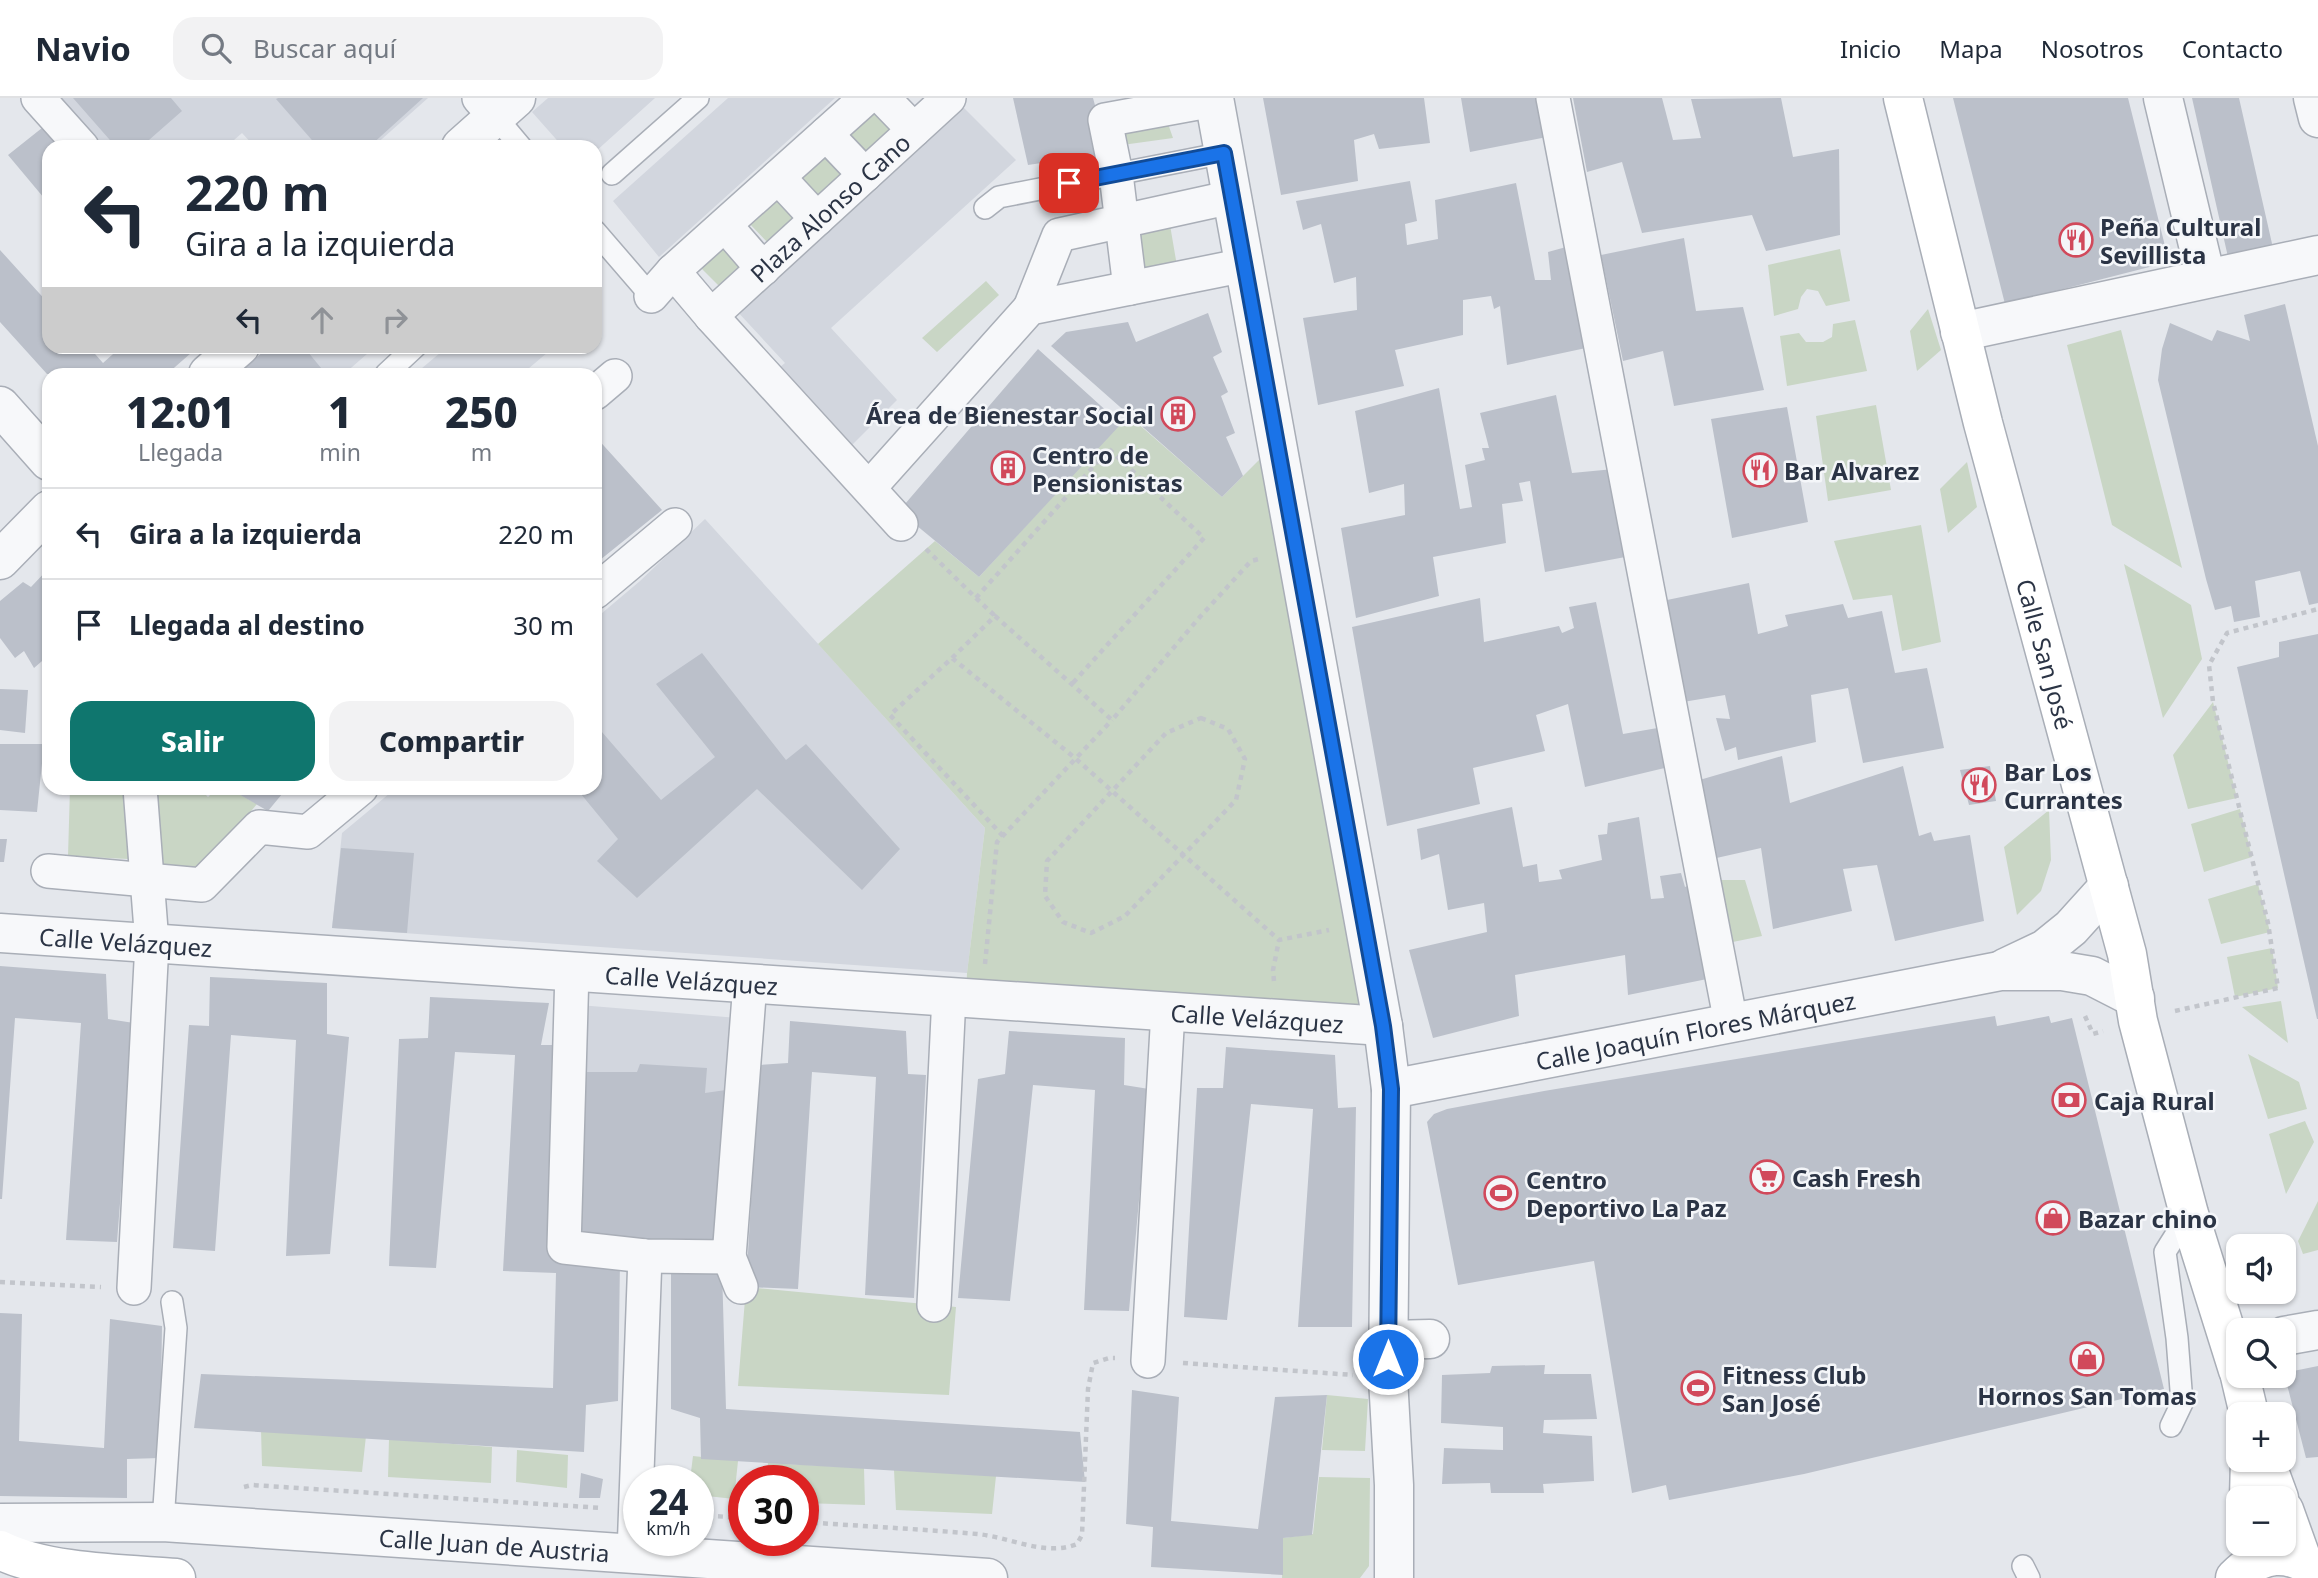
<!DOCTYPE html>
<html lang="es">
<meta charset="utf-8">
<style>
body{margin:0;font-family:"Noto Sans",sans-serif;background:#f2f2f3;color:#1f2937;height:100vh;display:flex;flex-direction:column;font-size:26px;white-space:nowrap}
*{box-sizing:border-box;margin:0}
p{font-size:23px;color:#747a83}
.icon{flex:none;width:38px;height:38px;fill:none;stroke:currentColor;stroke-width:2;stroke-linecap:round;stroke-linejoin:round}
.map{position:relative;flex:1;overflow:hidden}
.side{position:absolute;left:42px;top:270px;width:560px;height:427px;display:flex;flex-direction:column;background:#fff;border-radius:21px;box-shadow:0 2px 5px #0004}
.side>*{flex:none}
.top-card{position:absolute;left:42px;top:42px;width:560px;height:214px;border-radius:21px;box-shadow:0 2px 5px #0004;background:#fff;color:#1f2937;overflow:hidden}
.fabs{position:absolute;left:2226px;top:1136px;display:grid;gap:14px}
.fabs a{display:grid;place-items:center;width:70px;height:70px;border-radius:14px;background:#fff;box-shadow:0 2px 5px #0004;font-size:35px}
.speed{position:absolute;left:623px;top:1367px;display:flex;gap:14px;font-size:35px;font-weight:700;text-align:center}
.speed>*{display:grid;place-content:center;width:91px;height:91px;border-radius:50%;background:#fff;box-shadow:0 2px 5px #0004;line-height:1}
.speed small{font-size:18px;font-weight:400}
.speed .limit{border:10px solid #d22;background:#fff;color:#111}
.pin{position:absolute;display:grid;place-items:center;width:60px;height:60px;color:#fff;margin:-30px;border-radius:14px;box-shadow:0 4px 10px #0006}
.me{position:absolute;width:77px;margin:-38px;rotate:0deg;stroke-linejoin:round;filter:drop-shadow(0 0 5px #0008)}
.turn{display:flex;align-items:center;gap:24px;height:147px;padding:0 28px;font-size:32px}
.turn .icon{width:91px;height:91px;stroke-width:2.5}
.turn b{display:block;font-size:49px;line-height:60px}
.lanes{display:flex;align-items:center;height:66px;padding:0 28px;background:#0003;justify-content:center;gap:35px;direction:ltr}
.lanes .off{opacity:.35}
.eta{display:flex;justify-content:space-evenly;align-items:center;height:119px;text-align:center}
.eta b{font-size:42px;font-weight:800;line-height:49px}
.action{display:flex;gap:14px;margin-top:auto;padding:14px 28px}
.action a{flex:1;height:80px;border-radius:21px;background:#0f766e;color:#fff;font-size:28px;font-weight:800;line-height:80px;text-align:center}
.action a+a{background:#f2f2f3;color:#1f2937}
ul{padding:0;list-style:none}
li{display:flex;align-items:center;gap:21px;height:91px;padding:0 28px;border-top:2px solid #e0e1e3}
li div{flex:1}
li b{display:block;font-size:26px}
li em{font-style:normal}
header{display:flex;align-items:center;gap:42px;box-sizing:border-box;height:98px;padding:0 35px;background:#fff;border-bottom:2px solid #e0e1e3}
header strong{font-size:33px}
nav{display:flex;gap:38px;margin-inline-start:auto;font-size:24px}
.search{width:490px;height:63px;background:#f2f2f3;display:flex;align-items:center;gap:18px;box-sizing:border-box;padding:0 24px;border-radius:21px;color:#747a83;font-size:26px}
.map>svg:first-child{display:block}
.built{fill:#d2d6de}
.green{fill:#c9d6c5}
.building{fill:#bbc0ca}
.lines{fill:none;stroke-linecap:round;stroke-linejoin:round}
.service-casing{stroke:#a9aeb7;stroke-width:24}
.pedestrian-casing{stroke:#a9aeb7;stroke-width:36}
.minor-casing{stroke:#a9aeb7;stroke-width:41}
.secondary-casing{stroke:#a9aeb7;stroke-width:41}
.path{stroke:#c2c5cb;stroke-width:4.5;stroke-dasharray:5 5;stroke-linecap:butt}
.service{stroke:#f7f8fa;stroke-width:21}
.pedestrian{stroke:#f7f8fa;stroke-width:33}
.minor{stroke:#f7f8fa;stroke-width:38}
.secondary{stroke:#fff;stroke-width:38}
.route-casing{stroke:#114b97;stroke-width:18}
.route{stroke:#1a73e8;stroke-width:12}
.labels{text-anchor:middle;dominant-baseline:central;stroke-width:5;stroke-linejoin:round;paint-order:stroke}
.street-label{font-size:24px;fill:#2b3445;stroke:#f4f6f9}
.poi-label{font-size:24px;font-weight:bold;fill:#2b3445;stroke:#f4f6f9;text-anchor:start}
</style>
<header>
<strong>Navio</strong>
<div class="search"><svg class="icon" aria-label="search" viewBox="0 0 24 24"><circle cx="10" cy="10" r="6"/><path d="M15 15l6 6"/></svg>Buscar aquí</div>
<nav><a>Inicio</a><a>Mapa</a><a>Nosotros</a><a>Contacto</a></nav>
</header>
<div class="map">
<svg width="2318" height="1480" viewBox="0 0 2318 1480">
<rect width="100%" height="100%" fill="#e4e7ec"/>
<path class="built" d="M61,0H428L373,49H255L242,35L226,49H105Z
M548,0H655L595,54V49H563L532,14Z
M728,0H835L659,159L613,103Z
M962,8L1016,62L831,230L897,302L846,353L774,274L785,265L735,211Z
M270,249H375L344,276H237Z
M447,249V248L554,249L522,276H415Z
M705,421L985,730L967,875L332,830L342,735L396,690H595V521L640,483Z
M579,907L738,920L724,1149L569,1135Z"/>
<path class="green" d="M874,8L895,33L867,58L848,35Z
M1166,20L1173,40L1115,48L1112,29Z
M825,53L848,78L817,101L796,78Z
M777,98L797,121L770,147L747,123Z
M1170,127L1177,168L1142,175L1131,135Z
M725,142L747,167L721,190L698,167Z
M1840,151L1850,203L1826,208L1818,193L1807,191L1801,199L1798,211L1774,218L1768,167Z
M986,183L999,197L937,254L922,240Z
M1928,211L1941,252L1917,273L1910,233Z
M1855,222L1867,273L1787,288L1780,238L1799,235L1806,244H1823L1832,239L1833,226Z
M2121,232L2182,470L2112,427L2067,247Z
M1876,307L1891,392L1828,403L1816,318Z
M1128,317L1222,399L1277,344L1383,928L966,900L967,875L985,730L818,546L935,443L979,479Z
M1967,364L1977,409L1948,435L1940,391Z
M1921,427L1941,544L1902,553L1892,497L1853,502L1834,443Z
M2124,466L2191,507L2202,561L2163,620Z
M2213,604L2237,700L2188,711L2173,657Z
M70,690H128V761L68,758Z
M154,690H199L208,699L217,690H228L257,706L203,770L161,766Z
M2240,711L2252,759L2204,774L2191,726Z
M2049,712L2051,762L2041,793L2017,817L2004,749Z
M1714,782H1745L1762,838L1728,845Z
M2258,786L2270,834L2221,846L2208,801Z
M2272,850L2278,890L2235,899L2227,859Z
M2281,903L2288,945L2242,909Z
M2248,956L2299,984L2307,1011L2268,1021Z
M2305,1023L2314,1044L2286,1096L2269,1036Z
M2318,1103V1152L2303,1156L2298,1143Z
M746,1189L956,1209L949,1297L738,1288Z
M1327,1297L1368,1301L1365,1353L1322,1352Z
M261,1332L366,1338L362,1374L262,1368Z
M389,1341L492,1349L491,1385L388,1379Z
M517,1352L568,1357L567,1390L516,1384Z
M693,1358L738,1363L734,1401L698,1397V1382H690Z
M768,1365L864,1370L865,1407L803,1405V1382H767Z
M894,1372L996,1378L992,1416L896,1412Z
M1319,1379L1370,1380L1369,1468L1360,1480H1282L1283,1440L1313,1436Z"/>
<path class="building" d="M73,0H171L182,13L141,49H116Z
M278,0H423L369,49H318L276,1Z
M1013,0H1093L1108,55L1028,67Z
M1263,0H1424L1430,45L1379,51L1374,36L1354,42L1358,83L1281,97Z
M1461,0H1545L1552,38L1470,54Z
M1573,0H1662L1673,42L1701,40L1691,1L1781,0L1793,59L1839,51L1840,137L1766,153L1752,117L1642,135L1622,64L1587,74Z
M1953,0H2128L2169,164L2005,206Z
M2192,0H2239L2273,150L2228,159Z
M47,26L69,49H49V106L8,57Z
M1410,83L1417,123L1405,126L1407,147L1438,141L1435,102L1516,85L1535,182H1551L1548,154L1577,146L1600,247L1507,267L1500,208L1494,211L1491,198L1463,202V237L1395,252L1404,288L1318,307L1303,220L1357,212L1356,179L1334,185L1321,126L1303,132L1296,103Z
M1684,140L1696,213L1743,209L1764,292L1674,308L1663,253L1623,263L1601,157Z
M0,152L49,206V248H88L103,265L122,248H199L167,276H47L0,224Z
M2285,206L2318,348V505L2309,507L2300,473L2255,483L2260,519L2234,524L2231,508L2215,512L2206,481L2158,282L2162,251L2170,225L2212,243L2217,232L2250,243L2244,217Z
M1208,215L1222,254L1213,259L1228,294L1221,298L1235,335L1226,339L1243,378L1222,399L1051,248L1066,234L1128,224L1136,244Z
M270,248H303L326,276H237Z
M1038,251L1121,326L979,479L899,413Z
M1439,290L1460,411L1472,409L1465,367L1485,362L1482,350H1489L1480,315L1556,297L1572,375L1614,371L1636,457L1545,474L1530,383L1519,385L1523,403L1502,406L1506,445L1433,459L1439,498L1356,520L1341,430L1405,417L1404,386L1369,395L1355,313Z
M1787,309L1808,424L1732,440L1711,321Z
M595,338L662,412L595,466Z
M49,470V557L34,570L24,553L15,560L0,540V503L23,484L31,489Z
M1749,485L1758,536L1788,528L1785,517L1843,506L1848,520L1882,513L1895,575L1927,570L1944,650L1863,665L1848,590L1811,597L1816,644L1738,662L1736,649L1725,653L1716,620L1730,621L1725,597L1683,604L1667,502Z
M1480,500L1484,544L1559,528L1562,535L1574,530L1569,509L1596,504L1623,636L1669,628L1673,668L1585,689L1568,606L1536,617L1545,653L1473,670L1480,706L1387,728L1352,529Z
M2318,536V921H2317L2237,569L2279,559V544Z
M702,555L786,662L806,646L900,751L862,792L757,691L637,800L597,763L618,741L576,690H595V626L661,702L715,659L656,586Z
M0,591L28,592L25,635L0,632Z
M0,646H44L37,714L0,712Z
M1782,658L1790,705L1903,668L1919,738L1931,734L1934,743L1970,737L1984,823L1895,843L1877,767L1843,771L1852,813L1773,831L1761,750L1712,761L1696,683Z
M1990,668L1996,703L1969,707L1960,672Z
M228,690H287L268,713Z
M1512,709L1523,769L1537,766L1539,784L1562,781L1559,772L1602,762L1598,737L1607,736L1608,725L1639,719L1651,801L1664,800L1660,778L1681,775L1685,789L1690,787L1717,879L1628,897L1625,857L1515,877L1519,918L1433,940L1409,852L1487,834L1484,805L1448,812L1439,756L1421,762L1417,731Z
M0,741H7L4,764H0Z
M341,750L414,755L407,835L332,830Z
M0,868L106,876L108,921L134,925L117,1144L66,1142L81,925L15,920L2,1101H0Z
M210,879L327,885V936L349,939L330,1156L286,1158L296,942L231,937L215,1153L173,1150L189,927L209,928Z
M430,899L549,905L541,947H566L557,1159L620,1163L618,1303L586,1307L584,1354L194,1330L201,1276L553,1290L556,1175L503,1173L515,957L455,954L436,1170L389,1168L399,941L428,940Z
M1995,918L1997,928L2049,918L2051,925L2072,920L2164,1291L1804,1376L1669,1402L1666,1387L1632,1395L1594,1163L1458,1187L1427,1024L1434,1016L1447,1011L1544,993Z
M790,923L906,933L908,976L926,977L914,1200L865,1197L876,979L812,974L798,1191L746,1189L759,967L788,965Z
M1009,933L1125,940L1124,987L1149,991L1129,1213L1084,1212L1095,992L1033,987L1010,1203L958,1200L978,981L1005,976Z
M1226,949L1335,957L1338,1010L1356,1009L1352,1229H1298L1313,1011L1251,1006L1227,1222L1184,1219L1197,990H1223Z
M640,966L707,970L705,995L733,991L724,1149L569,1135L576,974H637Z
M671,1166L722,1170L726,1311L1080,1334L1085,1384L701,1361L700,1320L671,1311Z
M0,1215L22,1216L19,1343L104,1350L110,1221L162,1228L160,1360L127,1361V1400L0,1398Z
M1545,1267L1544,1276H1591L1597,1321L1544,1322L1543,1335L1592,1338L1594,1383L1543,1386L1544,1395H1491L1490,1385L1442,1386L1444,1350L1503,1352V1329L1441,1325L1442,1277L1490,1275L1492,1268Z
M2318,1268V1359L2306,1360L2284,1275Z
M1132,1292L1179,1299L1171,1423L1258,1431L1275,1299L1327,1297L1312,1437L1283,1440V1477L1151,1469L1153,1429L1126,1426Z
M581,1375L603,1381L600,1400H579Z"/>
<g class="lines">
<defs>
<path id="service" d="M495,18L521,49
M612,76L698,0
M985,110L999,99L1224,55
M595,133L651,198
M386,276L416,248
M2171,1328L2182,1305L2177,1240L2165,1154L2189,1116
M163,1424L176,1230L172,1204
M2023,1468L2029,1480"/>
<g id="pedestrian">
<path d="M38,0L82,49"/>
<path d="M479,0L495,18"/>
<path d="M866,0L673,173L711,218L901,426"/>
<path d="M883,0L914,32"/>
<path d="M1553,0L1731,925"/>
<path d="M826,36L865,77"/>
<path d="M778,79L817,121"/>
<path d="M725,127L763,171"/>
<path d="M1130,190L1116,76L1105,22L1214,2"/>
<path d="M651,198L673,173"/>
<path d="M1030,210L1059,137L1232,99"/>
<path id="s1" d="M711,218L949,0"/>
<path d="M595,295L615,278"/>
<path d="M869,390L1030,210L1245,167"/>
<path d="M595,494L675,427"/>
<path d="M48,773L202,787L259,729L308,734L361,690"/>
<path d="M572,873L564,1149L645,1158L729,1159L750,885"/>
<path d="M729,1159L741,1189"/>
<path d="M134,1190L152,845L140,690"/>
<path d="M934,1207L949,898"/>
<path d="M1148,1263L1168,913"/>
<path d="M634,1455L645,1158"/>
</g>
<g id="minor">
<path d="M1214,0L1383,928L1391,991L1388,1280L1394,1387V1480"/>
<path d="M2163,0L2206,180"/>
<path d="M2313,0L2318,20"/>
<path d="M461,49L516,0"/>
<path d="M1960,234L2318,157"/>
<path d="M208,276L240,248"/>
<path d="M0,308L49,363"/>
<path d="M0,462L49,412"/>
<path id="s2" d="M0,835L1383,928"/>
<path d="M2005,870L2045,851L2071,830L2109,788"/>
<path id="s3" d="M1391,991L2000,873H2062L2092,878L2135,900"/>
<path d="M2284,1238L2318,1232"/>
<path d="M1389,1242L1430,1241"/>
<path id="s4" d="M0,1425L163,1424L988,1480"/>
</g>
<g id="secondary">
<path id="s5" d="M1903,0L1983,325L2127,856L2138,923L2189,1116L2238,1272"/>
<path d="M2240,1278L2249,1316"/>
<path d="M2265,1362L2279,1400"/>
<path d="M2249,1400L2250,1362"/>
<path d="M2284,1412L2302,1462"/>
<path d="M0,1452C46,1475 124,1476 176,1480"/>
<path d="M2235,1480C2261,1453 2288,1451 2318,1473"/>
</g>
</defs>
<use href="#service" class="service-casing"/>
<use href="#pedestrian" class="pedestrian-casing"/>
<use href="#minor" class="minor-casing"/>
<use href="#secondary" class="secondary-casing"/>
<path class="path" d="M926,451L976,500L1109,351L1204,440L1071,587
M976,500L995,518
M952,560L995,518L1112,622L1199,520L1251,463L1259,461
M1201,620L1228,631L1245,661L1236,702L1125,818L1091,835L1063,824L1045,798L1047,763L1166,635Z
M1003,738L890,617L952,560L1075,660L1279,842L1329,832
M985,866L997,744L1112,622
M1274,883L1273,872L1279,842
M2175,913L2278,890L2268,825L2213,604L2209,567L2227,535L2318,511
M2085,918L2093,936L2103,933
M0,1184L101,1189
M1183,1265L1353,1277
M244,1389L252,1387L602,1410
M698,1417L744,1420
M803,1424C861,1428 919,1431 977,1436C1010,1439 1045,1459 1077,1446L1082,1437L1088,1291L1093,1265L1109,1260H1115"/>
<use href="#service" class="service"/>
<use href="#pedestrian" class="pedestrian"/>
<use href="#minor" class="minor"/>
<use href="#secondary" class="secondary"/>
</g>
<g class="lines">
<defs>
<path id="route" d="M1069,85L1224,55L1383,928L1391,991L1388,1261"/>
</defs>
<use href="#route" class="route-casing"/>
<use href="#route" class="route"/>
</g>
<defs>
<symbol id="restaurant-ring" viewBox="-11 -11 22 22"><circle r="9.5" fill="#f4f6f9" stroke="#d1495b" stroke-width="1.5"/><path d="M-5-6h1v4h1v-4h1v4h1v-4h1v5L-1.5 .5V6h-2V.5L-5-1ZM5-6V6H3V1.5H1.5Q1.5-4 5-6Z" fill="#d1495b"/></symbol>
<symbol id="building-ring" viewBox="-11 -11 22 22"><circle r="9.5" fill="#f4f6f9" stroke="#d1495b" stroke-width="1.5"/><path d="M-4-6H4V6H1V3H-1V6H-4ZM-2.5-4.3h1.7v1.8h-1.7ZM.8-4.3h1.7v1.8H.8ZM-2.5-1h1.7V.8h-1.7ZM.8-1h1.7V.8H.8Z" fill="#d1495b"/></symbol>
<symbol id="bank-ring" viewBox="-11 -11 22 22"><circle r="9.5" fill="#f4f6f9" stroke="#d1495b" stroke-width="1.5"/><path d="M-6-4H6V4H-6ZM0-2.3a2.3 2.3 0 1 0 0 4.6a2.3 2.3 0 1 0 0-4.6Z" fill="#d1495b"/></symbol>
<symbol id="supermarket-ring" viewBox="-11 -11 22 22"><circle r="9.5" fill="#f4f6f9" stroke="#d1495b" stroke-width="1.5"/><path d="M-6-5.5h2.5l.6 2H6L4.5 2H-2.5L-4.4-4H-6ZM-1.5 3.2a1.3 1.3 0 1 0 .1 0ZM3 3.2a1.3 1.3 0 1 0 .1 0Z" fill="#d1495b"/></symbol>
<symbol id="stadium-ring" viewBox="-11 -11 22 22"><circle r="9.5" fill="#f4f6f9" stroke="#d1495b" stroke-width="1.5"/><path d="M0-5a6.5 5 0 1 0 0 10a6.5 5 0 1 0 0-10ZM-3.5-1.8h7v3.6h-7Z" fill="#d1495b"/></symbol>
<symbol id="shop-ring" viewBox="-11 -11 22 22"><circle r="9.5" fill="#f4f6f9" stroke="#d1495b" stroke-width="1.5"/><path d="M-5-2.5h2.3a2.7 3.5 0 0 1 5.4 0H5L5.5 6h-11ZM-1.5-2.5h3a1.5 2.3 0 0 0-3 0Z" fill="#d1495b"/></symbol>
</defs>
<g fill-rule="evenodd">
<use href="#restaurant-ring" x="2057" y="123" width="38" height="38"/>
<use href="#building-ring" x="1159" y="297" width="38" height="38"/>
<use href="#building-ring" x="989" y="351" width="38" height="38"/>
<use href="#restaurant-ring" x="1741" y="353" width="38" height="38"/>
<use href="#restaurant-ring" x="1960" y="668" width="38" height="38"/>
<use href="#bank-ring" x="2050" y="983" width="38" height="38"/>
<use href="#supermarket-ring" x="1748" y="1060" width="38" height="38"/>
<use href="#stadium-ring" x="1482" y="1076" width="38" height="38"/>
<use href="#shop-ring" x="2034" y="1101" width="38" height="38"/>
<use href="#shop-ring" x="2068" y="1242" width="38" height="38"/>
<use href="#stadium-ring" x="1679" y="1271" width="38" height="38"/>
</g>
<g class="labels">
<g class="street-label">
<text stroke="none"><textPath href="#s1" startOffset="161">Plaza Alonso Cano</textPath></text>
<text stroke="none"><textPath href="#s5" startOffset="574">Calle San José</textPath></text>
<text stroke="none"><textPath href="#s2" startOffset="126">Calle Velázquez</textPath></text>
<text stroke="none"><textPath href="#s2" startOffset="693">Calle Velázquez</textPath></text>
<text stroke="none"><textPath href="#s2" startOffset="1260">Calle Velázquez</textPath></text>
<text stroke="none"><textPath href="#s3" startOffset="310">Calle Joaquín Flores Márquez</textPath></text>
<text stroke="none"><textPath href="#s4" startOffset="495">Calle Juan de Austria</textPath></text>
</g>
<g class="poi-label">
<text x="2100" y="128">Peña Cultural<tspan x="2100" dy="28">Sevillista</tspan></text>
<text x="1154" y="316" text-anchor="end">Área de Bienestar Social</text>
<text x="1032" y="356">Centro de<tspan x="1032" dy="28">Pensionistas</tspan></text>
<text x="1784" y="372">Bar Alvarez</text>
<text x="2004" y="673">Bar Los<tspan x="2004" dy="28">Currantes</tspan></text>
<text x="2094" y="1002">Caja Rural</text>
<text x="1792" y="1079">Cash Fresh</text>
<text x="1526" y="1081">Centro<tspan x="1526" dy="28">Deportivo La Paz</tspan></text>
<text x="2078" y="1120">Bazar chino</text>
<text x="1722" y="1276">Fitness Club<tspan x="1722" dy="28">San José</tspan></text>
<text x="2087" y="1297" text-anchor="middle">Hornos San Tomas</text>
</g>
</g>
</svg>
<div class="fabs">
<a><svg class="icon" aria-label="sound" viewBox="0 0 24 24"><path d="M4 9h4l5-4v14l-5-4H4zM17 9q2 3 0 6"/></svg></a>
<a><svg class="icon" aria-label="search" viewBox="0 0 24 24"><circle cx="10" cy="10" r="6"/><path d="M15 15l6 6"/></svg></a>
<a>+</a>
<a>−</a>
</div>
<div class="speed"><div>24<small>km/h</small></div><div class="limit">30</div></div>
<div class="pin" style="left:1069px;top:85px;background:#d93025"><svg class="icon" aria-label="arrive" viewBox="0 0 24 24"><path d="M6 21V4h12l-3 4 3 4H6"/></svg></div>
<svg class="me" style="left:1388px;top:1261px" viewBox="-20 -20 40 40"><circle r="17" fill="#1a73e8" stroke="#fff" stroke-width="3"/><path d="M0-11L8 9 0 5-8 9z" fill="#fff"/></svg>
<div class="top-card">
<div class="turn"><svg class="icon" aria-label="left" viewBox="0 0 24 24"><path d="M17 20v-9H6M10 6l-5 5 5 5"/></svg><div><b>220 m</b>Gira a la izquierda</div></div>
<div class="lanes"><svg class="icon" aria-label="left" viewBox="0 0 24 24"><path d="M17 20v-9H6M10 6l-5 5 5 5"/></svg><svg class="icon off" aria-label="ahead" viewBox="0 0 24 24"><path d="M12 20V5M6 11l6-6 6 6"/></svg><svg class="icon off" aria-label="right" viewBox="0 0 24 24"><path d="M7 20v-9h11M14 6l5 5-5 5"/></svg></div>
</div>
<section class="side">
<div class="eta">
<div><b>12:01</b><p>Llegada</p></div>
<div><b>1</b><p>min</p></div>
<div><b>250</b><p>m</p></div>
</div>
<ul>
<li><svg class="icon" aria-label="left" viewBox="0 0 24 24"><path d="M17 20v-9H6M10 6l-5 5 5 5"/></svg><div><b>Gira a la izquierda</b></div><em>220 m</em></li>
<li><svg class="icon" aria-label="arrive" viewBox="0 0 24 24"><path d="M6 21V4h12l-3 4 3 4H6"/></svg><div><b>Llegada al destino</b></div><em>30 m</em></li>
</ul>
<div class="action"><a>Salir</a><a>Compartir</a></div>
</section>
</div>
